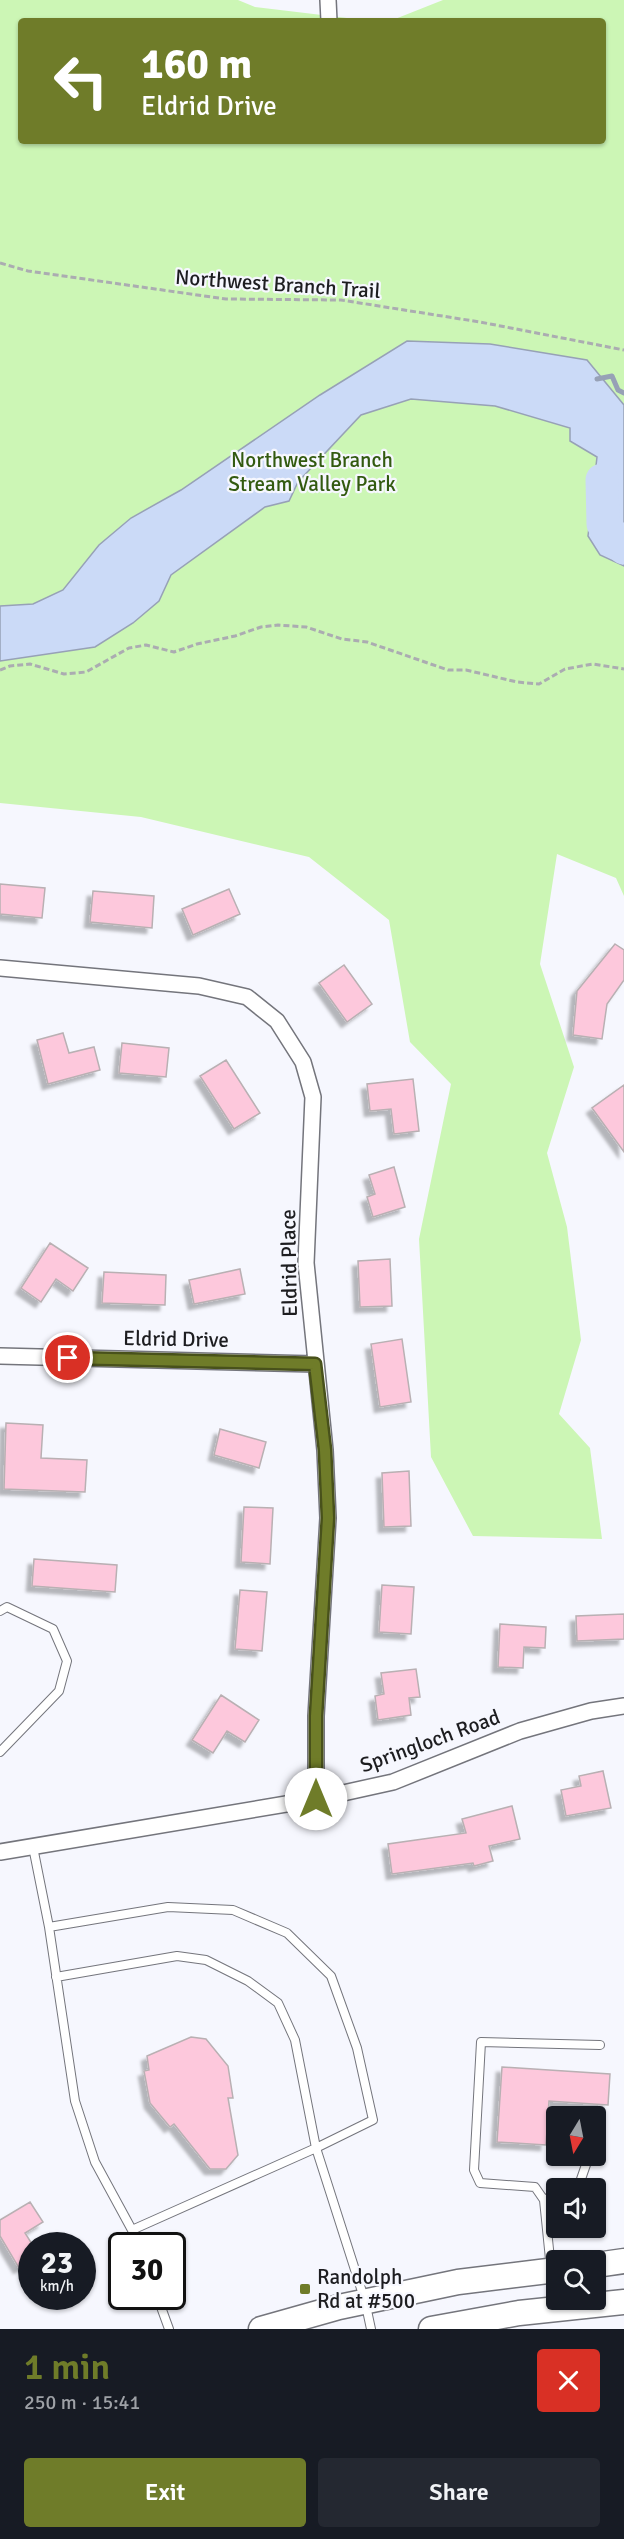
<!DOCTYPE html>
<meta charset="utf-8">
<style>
body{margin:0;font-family:Signika,sans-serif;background:#242831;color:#f1f3f6;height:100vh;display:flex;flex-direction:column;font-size:22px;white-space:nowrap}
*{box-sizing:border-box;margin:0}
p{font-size:20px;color:#9ea1a6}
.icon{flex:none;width:33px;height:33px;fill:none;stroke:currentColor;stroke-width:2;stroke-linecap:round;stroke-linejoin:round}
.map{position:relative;height:2329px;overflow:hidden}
.details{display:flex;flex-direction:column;background:#171b24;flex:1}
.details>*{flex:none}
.banner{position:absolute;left:18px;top:18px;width:588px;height:126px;border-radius:6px;box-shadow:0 2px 4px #0004;background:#6f7c29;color:#fff;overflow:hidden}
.needle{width:39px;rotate:190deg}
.fabs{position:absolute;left:546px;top:2106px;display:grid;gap:12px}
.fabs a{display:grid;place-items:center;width:60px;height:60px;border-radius:6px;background:#171b24;box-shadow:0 2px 4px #0004;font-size:30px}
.speed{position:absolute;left:18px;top:2232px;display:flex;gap:12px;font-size:30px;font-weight:700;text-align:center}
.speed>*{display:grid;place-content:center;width:78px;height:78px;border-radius:50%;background:#171b24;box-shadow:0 2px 4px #0004;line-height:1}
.speed small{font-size:15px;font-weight:400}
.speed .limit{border:3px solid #111;border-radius:9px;background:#fff;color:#111}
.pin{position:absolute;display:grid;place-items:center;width:51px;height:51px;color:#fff;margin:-26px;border:3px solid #fff;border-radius:50%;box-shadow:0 2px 6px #0007}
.me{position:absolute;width:66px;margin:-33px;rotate:0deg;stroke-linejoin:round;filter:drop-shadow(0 0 4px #0008)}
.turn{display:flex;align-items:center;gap:21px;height:126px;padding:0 24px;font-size:27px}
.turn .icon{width:78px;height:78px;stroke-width:2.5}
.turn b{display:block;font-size:42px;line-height:51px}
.round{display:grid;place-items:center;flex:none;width:63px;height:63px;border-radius:6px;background:#242831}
.headline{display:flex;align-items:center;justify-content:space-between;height:102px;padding:0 24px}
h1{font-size:36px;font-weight:600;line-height:45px;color:#6f7c29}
.primary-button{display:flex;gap:12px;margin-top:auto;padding:12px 24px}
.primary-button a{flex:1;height:69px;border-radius:6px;background:#6f7c29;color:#fff;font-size:24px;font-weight:600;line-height:69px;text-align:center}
.primary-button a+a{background:#242831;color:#f1f3f6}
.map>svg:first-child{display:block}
.green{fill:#ccf6b5}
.water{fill:#cbdaf7;stroke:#97a1b6;stroke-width:1.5}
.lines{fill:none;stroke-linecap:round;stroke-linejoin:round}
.stream{stroke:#97a1b6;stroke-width:5}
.river{stroke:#cbdaf7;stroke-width:33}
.building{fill:#fdc8dc;stroke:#b9b0b3;stroke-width:1.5;filter:url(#shadow)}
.lane-casing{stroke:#74757c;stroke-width:10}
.street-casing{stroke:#74757c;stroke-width:18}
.primary-casing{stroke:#74757c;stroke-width:27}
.path{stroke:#abacb1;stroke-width:3;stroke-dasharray:6 3;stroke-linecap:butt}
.lane{stroke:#fff;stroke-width:8}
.street{stroke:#fff;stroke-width:15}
.primary{stroke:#fff;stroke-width:24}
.route-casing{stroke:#48511b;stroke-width:15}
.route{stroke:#6f7c29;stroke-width:10}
.poi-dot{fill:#6f7c29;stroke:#f6f7fe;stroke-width:2}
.labels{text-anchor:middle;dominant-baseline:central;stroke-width:4.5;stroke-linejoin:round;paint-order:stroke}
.street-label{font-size:21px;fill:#1d1d20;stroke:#f6f7fe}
.park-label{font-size:21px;fill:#325a10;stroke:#f6f7fe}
.poi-label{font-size:21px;fill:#1d1d20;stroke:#f6f7fe;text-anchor:start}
</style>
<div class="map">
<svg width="624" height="2329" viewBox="0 0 624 2329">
<defs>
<filter id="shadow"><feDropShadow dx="-5.5" dy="5.5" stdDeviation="1.5" flood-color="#0004"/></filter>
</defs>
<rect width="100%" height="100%" fill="#f6f7fe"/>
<path class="green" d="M0,0H238L255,7L372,21H21V141H603V21H390L443,0H624V896L616,878L557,854L540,964L574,1067L547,1153L567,1227L581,1340L559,1414L590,1448L602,1539L473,1536L431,1457L419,1239L451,1084L410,1042L389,920L309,857L141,817L0,803Z"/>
<path class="water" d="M407,341L490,344L587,360L624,405V541L606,520L601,532L624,546V566L600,555L588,536L597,457L570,441V428L495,406L411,399L361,415L298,482L289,501L265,507L171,575L159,601L133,623L95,647L0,661V606L33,604L63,590L99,545L131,518L181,490L320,395Z"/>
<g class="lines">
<path class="stream" d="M597,379L612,376L618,390L624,393"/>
<path class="river" d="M602,480L603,524L624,548"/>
</g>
<path class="building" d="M0,884L45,888L42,918L0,914Z
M229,889L240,914L193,935L182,909Z
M93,891L154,896L152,928L90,922Z
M615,944L624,950V980L607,1004L602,1039L573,1035L577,991Z
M344,965L372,1004L347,1022L319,983Z
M63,1033L69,1053L94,1047L100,1070L48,1084L37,1040Z
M122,1043L169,1048L166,1077L119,1073Z
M226,1060L260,1113L234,1129L200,1076Z
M413,1079L419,1131L394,1134L391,1109L370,1111L367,1084Z
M624,1085V1152L592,1108Z
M394,1167L405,1207L373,1217L367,1197L375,1194L369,1175Z
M50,1243L88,1268L73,1291L56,1279L41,1302L21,1288Z
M390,1259L392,1306L360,1307L358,1261Z
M240,1269L245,1294L194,1304L189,1280Z
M104,1272L166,1275L165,1305L102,1303Z
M402,1339L411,1402L380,1407L371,1344Z
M6,1423L43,1425L41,1458L87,1460L85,1492L4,1489Z
M220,1429L266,1442L259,1468L214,1455Z
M409,1471L411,1526L384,1527L382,1473Z
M244,1507L273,1508L270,1564L241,1562Z
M34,1559L117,1565L115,1592L32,1586Z
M382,1585L414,1587L411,1634L379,1632Z
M240,1590L267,1592L262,1651L235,1649Z
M624,1614V1639L577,1641L576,1616Z
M500,1624L546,1627L545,1648L524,1647L523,1668L498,1667Z
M416,1669L420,1697L409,1698L411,1715L378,1720L375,1696L384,1694L381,1673Z
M221,1695L259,1720L245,1742L227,1731L213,1753L192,1740Z
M603,1771L611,1808L566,1816L561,1790L581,1786L579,1776Z
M512,1806L520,1839L489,1846L493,1861L474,1866L473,1863L392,1874L388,1844L466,1833L462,1819Z
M191,2037L206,2039L228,2066L233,2098H228L238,2155L226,2169H210L174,2124L170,2127L150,2103L144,2071L149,2070L147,2056Z
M502,2067L610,2074L608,2105L549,2101L546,2145L497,2142Z
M30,2202L43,2222L25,2233L32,2244V2260L19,2268L0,2236V2220Z"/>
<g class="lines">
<defs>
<path id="lane" d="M0,1611L7,1607L53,1629L67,1661L59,1691L0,1752
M33,1847L49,1927L168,1907L233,1910L287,1933L331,1976L357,2048L373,2120L316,2148L295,2040L278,2003L248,1981L206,1960L177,1956L56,1977
M49,1927L75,2101L95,2162L132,2230
M568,2188L580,2182L589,2156
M544,2200L556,2194
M138,2246L132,2230L316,2148L365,2301L371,2329
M551,2269L544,2200L535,2187L480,2183L474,2170L481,2042L600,2045
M157,2296L169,2329"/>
<path id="street" d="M328,0L329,21
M0,968L199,986L247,997L277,1021L303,1062L313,1097L306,1263L325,1450L328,1518L316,1716V1799
M0,1356L315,1364
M0,1852L316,1799L393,1782L520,1731L591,1711L624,1706"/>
<path id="primary" d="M596,2265L624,2261
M261,2329L339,2307L458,2282L556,2270
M431,2329L519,2313L624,2302"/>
</defs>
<use href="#lane" class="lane-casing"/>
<use href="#street" class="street-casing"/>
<use href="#primary" class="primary-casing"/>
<path class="path" d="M0,263L28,271L226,299L341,300L480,322L624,350
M0,670L10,666L30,664L64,674L86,672L129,648L146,645L174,652L197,644L235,636L261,627L278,625L306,627L342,639L367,642L448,670H466L517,682L539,684L565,669L593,664L624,669"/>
<use href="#lane" class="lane"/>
<use href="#street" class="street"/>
<use href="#primary" class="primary"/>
</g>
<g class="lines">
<defs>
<path id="route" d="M68,1358L315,1364L325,1450L328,1518L316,1716V1799"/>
</defs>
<use href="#route" class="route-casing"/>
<use href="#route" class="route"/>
</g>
<rect class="poi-dot" x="299" y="2283" width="12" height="12" rx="3"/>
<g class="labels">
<g class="street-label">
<text transform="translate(278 284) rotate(4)">Northwest Branch Trail</text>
<text transform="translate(289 1263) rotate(-91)">Eldrid Place</text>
<text transform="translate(176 1339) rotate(1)">Eldrid Drive</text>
<text transform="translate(430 1741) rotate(-20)">Springloch Road</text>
</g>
<g class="park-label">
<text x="312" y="460">Northwest Branch<tspan x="312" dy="24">Stream Valley Park</tspan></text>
</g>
<g class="poi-label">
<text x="317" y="2277">Randolph<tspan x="317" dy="24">Rd at #500</tspan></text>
</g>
</g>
</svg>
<div class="fabs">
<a><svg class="needle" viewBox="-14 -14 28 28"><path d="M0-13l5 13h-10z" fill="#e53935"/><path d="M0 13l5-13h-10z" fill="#9ea1a6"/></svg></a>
<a><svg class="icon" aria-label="sound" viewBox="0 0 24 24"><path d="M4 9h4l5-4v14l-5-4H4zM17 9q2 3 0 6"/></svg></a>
<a><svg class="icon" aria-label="search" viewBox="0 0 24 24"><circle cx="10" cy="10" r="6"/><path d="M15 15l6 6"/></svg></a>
</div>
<div class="speed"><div>23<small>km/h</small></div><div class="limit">30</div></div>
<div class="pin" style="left:68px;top:1358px;background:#d93025"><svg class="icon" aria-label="arrive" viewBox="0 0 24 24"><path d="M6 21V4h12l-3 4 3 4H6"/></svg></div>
<svg class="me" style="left:316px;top:1799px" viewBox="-20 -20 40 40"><circle r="19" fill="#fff"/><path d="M0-13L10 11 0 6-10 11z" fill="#6f7c29"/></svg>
<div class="banner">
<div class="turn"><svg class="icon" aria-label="left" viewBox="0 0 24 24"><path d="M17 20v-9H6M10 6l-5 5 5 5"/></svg><div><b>160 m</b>Eldrid Drive</div></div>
</div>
</div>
<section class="details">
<div class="headline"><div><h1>1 min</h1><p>250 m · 15:41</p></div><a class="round" style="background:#d93025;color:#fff"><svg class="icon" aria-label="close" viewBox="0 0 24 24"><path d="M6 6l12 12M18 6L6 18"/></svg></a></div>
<div class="primary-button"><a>Exit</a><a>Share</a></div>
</section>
